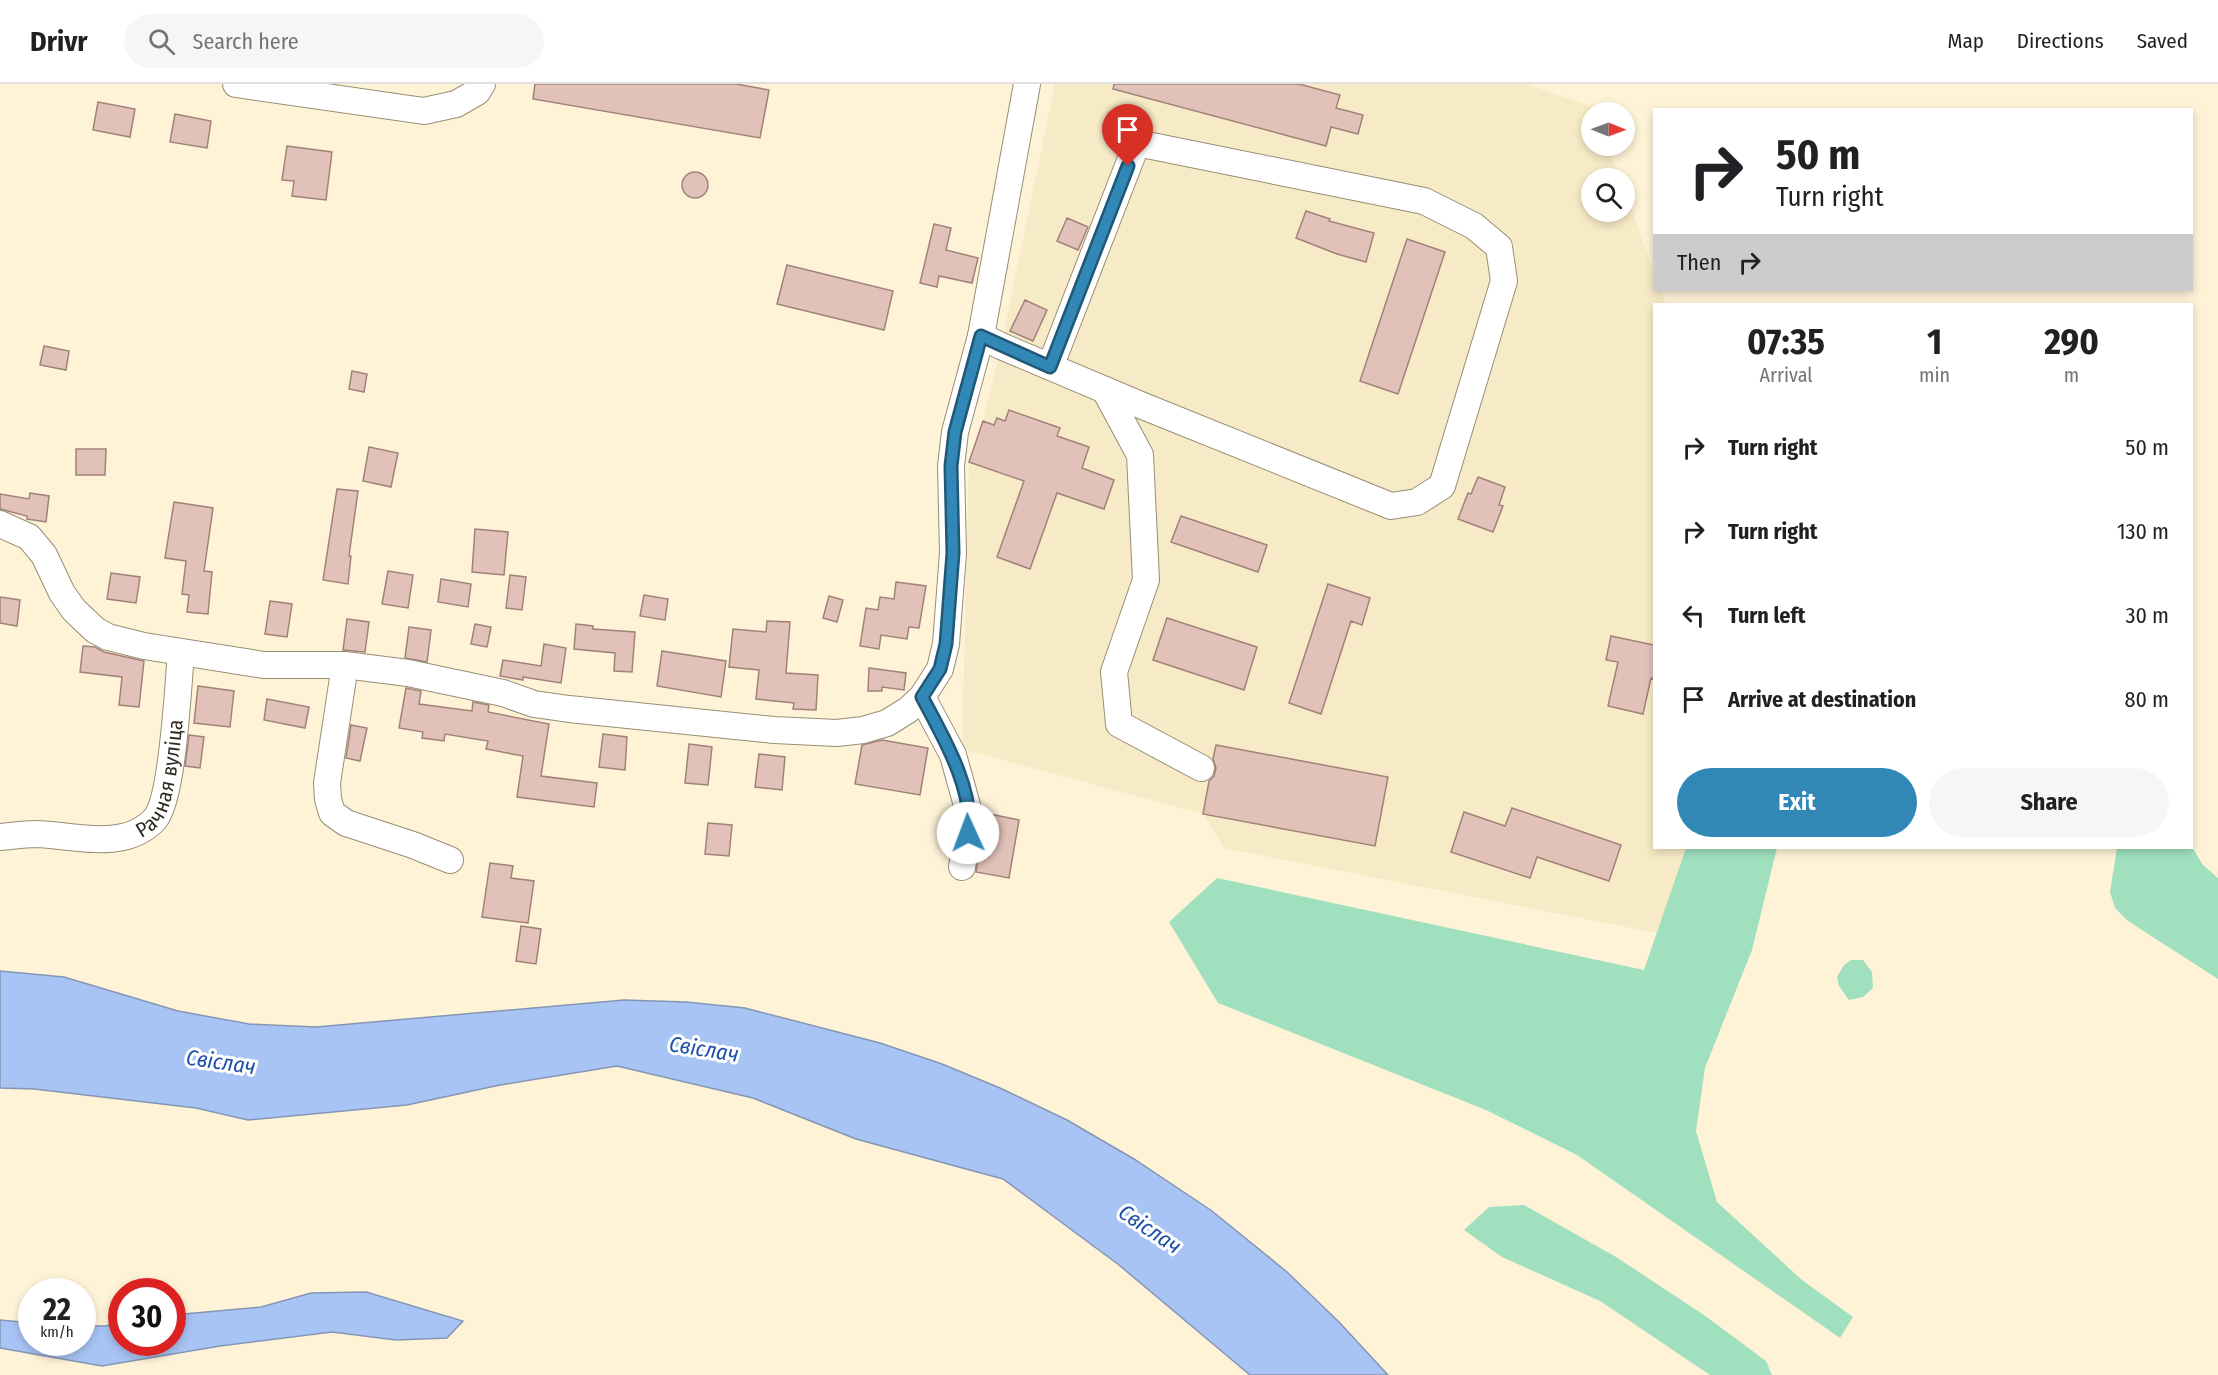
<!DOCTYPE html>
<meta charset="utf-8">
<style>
body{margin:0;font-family:"Fira Sans Condensed",sans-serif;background:#f6f6f6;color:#202124;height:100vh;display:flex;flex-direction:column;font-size:22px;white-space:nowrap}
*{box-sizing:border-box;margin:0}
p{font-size:20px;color:#757577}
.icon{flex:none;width:33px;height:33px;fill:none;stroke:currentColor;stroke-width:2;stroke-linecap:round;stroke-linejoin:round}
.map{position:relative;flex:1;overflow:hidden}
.drawer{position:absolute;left:1653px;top:219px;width:540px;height:546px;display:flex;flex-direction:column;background:#fff;border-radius:0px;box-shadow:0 3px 9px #0003}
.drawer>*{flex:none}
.banner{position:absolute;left:1653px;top:24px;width:540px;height:183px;border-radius:0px;box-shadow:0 3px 9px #0003;background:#fff;color:#202124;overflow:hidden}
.needle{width:39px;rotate:91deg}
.fabs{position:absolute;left:1581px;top:18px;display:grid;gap:12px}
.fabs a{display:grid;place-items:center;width:54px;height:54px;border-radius:50%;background:#fff;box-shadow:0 3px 9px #0003;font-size:30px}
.speed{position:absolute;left:18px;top:1194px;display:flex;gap:12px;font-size:30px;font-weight:700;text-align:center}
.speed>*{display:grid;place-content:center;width:78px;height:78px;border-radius:50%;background:#fff;box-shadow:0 3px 9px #0003;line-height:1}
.speed small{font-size:15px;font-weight:400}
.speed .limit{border:9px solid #d22;background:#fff;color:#111}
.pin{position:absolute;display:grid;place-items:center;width:51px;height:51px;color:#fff;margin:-62px -26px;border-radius:50% 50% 50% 0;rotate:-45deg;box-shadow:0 0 6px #0007}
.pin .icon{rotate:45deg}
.me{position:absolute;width:66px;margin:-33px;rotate:358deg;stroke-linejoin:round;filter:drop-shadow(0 0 4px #0008)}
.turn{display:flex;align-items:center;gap:21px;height:126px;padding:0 24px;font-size:27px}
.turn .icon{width:78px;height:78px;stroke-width:2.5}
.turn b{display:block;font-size:42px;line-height:51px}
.then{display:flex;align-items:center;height:57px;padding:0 24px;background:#0003;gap:12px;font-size:22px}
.eta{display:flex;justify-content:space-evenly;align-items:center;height:102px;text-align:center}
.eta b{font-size:36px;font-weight:700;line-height:42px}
.primary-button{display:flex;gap:12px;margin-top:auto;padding:12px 24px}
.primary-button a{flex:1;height:69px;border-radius:36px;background:#3188b7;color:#fff;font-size:24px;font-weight:700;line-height:69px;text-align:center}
.primary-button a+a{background:#f6f6f6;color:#202124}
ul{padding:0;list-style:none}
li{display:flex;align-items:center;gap:18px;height:84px;padding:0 24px}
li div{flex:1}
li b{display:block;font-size:22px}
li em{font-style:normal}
header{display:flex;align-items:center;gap:36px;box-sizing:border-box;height:84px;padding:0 30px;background:#fff;border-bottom:2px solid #e0e0e0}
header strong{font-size:28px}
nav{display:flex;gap:33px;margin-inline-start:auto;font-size:21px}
.search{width:420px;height:54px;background:#f6f6f6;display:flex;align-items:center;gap:15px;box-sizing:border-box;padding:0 21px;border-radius:33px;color:#757577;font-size:22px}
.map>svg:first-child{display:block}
.built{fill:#f7eac6}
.green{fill:#a0e0bf}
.water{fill:#a8c4f4;stroke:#8496b5;stroke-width:1.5}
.building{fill:#e2c2b8;stroke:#a08279;stroke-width:1.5}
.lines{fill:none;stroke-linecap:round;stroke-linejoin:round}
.minor-casing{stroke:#978e74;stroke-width:28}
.minor{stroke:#fff;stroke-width:26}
.route-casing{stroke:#205877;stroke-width:15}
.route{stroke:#3188b7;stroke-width:10}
.labels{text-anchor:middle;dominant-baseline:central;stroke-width:6;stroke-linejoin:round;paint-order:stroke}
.street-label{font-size:21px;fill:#302c21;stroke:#fff}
.water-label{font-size:22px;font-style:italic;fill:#1d4fa8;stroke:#fff}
</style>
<header>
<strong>Drivr</strong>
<div class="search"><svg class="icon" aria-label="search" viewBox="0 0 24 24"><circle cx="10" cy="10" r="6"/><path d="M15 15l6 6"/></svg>Search here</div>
<nav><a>Map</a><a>Directions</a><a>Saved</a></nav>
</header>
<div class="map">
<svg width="2218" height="1291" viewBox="0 0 2218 1291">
<rect width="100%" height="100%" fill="#fef3d7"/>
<path class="built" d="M1055,0H1526L1594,23L1597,28H1592V62H1608L1620,94H1592V128H1624L1625,106L1654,189V206H1660L1666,220H1654V764H1686L1657,849L1224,764L1203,730L962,665L969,378L983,337L1001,262Z"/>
<path class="green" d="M2192,763L2203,781L2218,794V895L2128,837L2115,824L2110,808L2117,764Z
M1686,764H1777L1752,866L1705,984L1696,1047L1717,1118L1802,1196L1853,1233L1840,1254L1577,1071L1486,1026L1218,919L1169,838L1217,794L1644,886Z
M1851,876H1863L1872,888L1873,904L1863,913L1849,916L1839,902L1837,893L1844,881Z
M1524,1121L1616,1173L1704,1231L1766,1277L1772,1291H1710L1600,1217L1502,1173L1464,1146L1489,1123Z"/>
<path class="water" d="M0,887L64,893L178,927L249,940L316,943L624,916L686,918L745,924L880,959L942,980L1000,1004L1067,1036L1134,1075L1212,1127L1287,1188L1339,1238L1388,1291H1250L1119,1181L1003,1095L856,1055L753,1014L617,982L500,1001L407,1021L248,1036L196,1024L34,1005L0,1004Z
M366,1208L463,1237L447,1254L396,1256L332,1248L220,1262L102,1282L0,1264V1236L31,1239L32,1258H82L83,1242H105L121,1239L122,1258H172L173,1231L261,1223L311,1209Z"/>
<path class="building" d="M535,0H736L769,6L760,54L533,15Z
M1114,0H1299L1340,11L1336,24L1363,31L1358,50L1331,43L1326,62L1113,5Z
M98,18L135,25L130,53L93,46Z
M175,30L211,37L207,64L170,58Z
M287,62L332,68L326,116L292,112L294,97L282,96Z
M682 101a13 13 0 1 1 26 0a13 13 0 1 1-26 0Z
M1306,127L1330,135L1329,137L1374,149L1366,178L1337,170L1296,154Z
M1067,134L1088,143L1078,166L1057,157Z
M934,140L951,144L946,166L978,174L972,199L939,192L937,203L920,199Z
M1407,155L1445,168L1398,310L1360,297Z
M787,181L893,207L884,246L777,220Z
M1025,216L1047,226L1033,257L1010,247Z
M44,262L69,267L66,286L40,281Z
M352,287L367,290L364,308L349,305Z
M1009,326L1060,344L1057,352L1089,363L1082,384L1114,396L1104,425L1057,409L1030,485L997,473L1024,397L969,378L983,337L994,341L997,334L1005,337Z
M369,363L398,369L391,403L363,397Z
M76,365H106L105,391H76Z
M1478,393L1505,403L1499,421L1503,422L1493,448L1458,435L1468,409L1471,410Z
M337,405L358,407L349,472H351L348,500L323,496Z
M30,409L49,412L46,438L27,435V432L0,425V410L29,415Z
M174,418L213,424L204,487L212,488L208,530L187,528L189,511L182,510L186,477L165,474Z
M1181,432L1267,461L1258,488L1171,458Z
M475,445L508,448L504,491L472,488Z
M388,487L413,491L408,524L382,520Z
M111,489L140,493L136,519L107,515Z
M510,491L526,493L522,526L506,524Z
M441,495L471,500L468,523L438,518Z
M896,498L926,502L919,544L909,543L907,555L881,551L879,565L860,562L866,524L878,526L880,513L894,515Z
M1328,500L1370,514L1362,541L1351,537L1321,630L1289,619Z
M644,511L668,515L665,536L640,532Z
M829,512L843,516L837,538L823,534Z
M0,513L20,516L17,542L0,539Z
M270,517L292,520L287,553L265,550Z
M1167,534L1257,563L1244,606L1153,576Z
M347,535L369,538L365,568L343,566Z
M767,537L790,538L786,589L818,591L816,626L793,625L794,619L756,615L759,586L729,583L733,545L766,548Z
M475,540L491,543L487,563L471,560Z
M576,540L593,542V545L635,548L632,588L614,587L615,569L574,565Z
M409,543L431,546L427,578L405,574Z
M1611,552L1654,561V595L1651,594L1643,630L1608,622L1618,578L1606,576Z
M544,560L566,564L561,599L523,593V596L500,592L503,576L541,582Z
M83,562L95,563L104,568L144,577L139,623L119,621L122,593L80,588Z
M662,567L726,577L721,613L657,602Z
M869,584L906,589L904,606L882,603V607H868Z
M198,602L234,607L230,643L194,639Z
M406,604L421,607L419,620L472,627L473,618L489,621L488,628L549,640L541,692L597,699L594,723L517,713L523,672L486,665L488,657L445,650L444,657L422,654L423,648L399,644Z
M267,615L309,623L305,644L264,636Z
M351,641L367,644L360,677L346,674Z
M603,650L627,653L625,686L599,683Z
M189,651L204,653L200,684L185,682Z
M882,656L928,664L920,711L855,700L862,661Z
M689,660L712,663L708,701L685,699Z
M1216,661L1388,693L1375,762L1203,730L1209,697L1214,692L1216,684L1213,675Z
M759,670L785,673L782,706L755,703Z
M1512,724L1621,761L1609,797L1537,773L1530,794L1451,768L1464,728L1505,742Z
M985,729L1019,736L1009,794L976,788Z
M708,739L732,741L729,772L705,770Z
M490,779L513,782L511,794L534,797L528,839L482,833Z
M521,842L541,845L536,880L516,877Z"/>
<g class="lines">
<defs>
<g id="minor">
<path d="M236,0L424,27L456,20L477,8L482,0"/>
<path d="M981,252L1001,262L1143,322L1391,422L1417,418L1442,402L1504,197L1499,163L1474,142L1424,117L1137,59L1050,283"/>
<path d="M1105,306L1140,371L1146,496L1114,588L1119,640L1201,684"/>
<path d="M0,440L29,453L44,471L62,509L74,526L95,546L108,553L144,562L264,581H345L408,589L503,609L534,620L569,625L774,646L837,649L863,646L887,639L908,626L922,613L940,585L946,560L953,469L951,382L955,348L981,252L1027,0"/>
<path d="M345,581L327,699L328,715L332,729L346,739L413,761L450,776"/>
<path d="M922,613L953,671L970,732L962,783"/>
<path id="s1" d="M0,753C12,752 24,750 36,750C64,751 96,759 123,753C134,751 147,744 155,735C173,714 178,602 181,569"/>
</g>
</defs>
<use href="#minor" class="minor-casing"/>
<use href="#minor" class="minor"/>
</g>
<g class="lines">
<defs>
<path id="route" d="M968,749C975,706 942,651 922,613L940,585L946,560L953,469L951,382L955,348L981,252L1050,283L1128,82"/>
</defs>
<use href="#route" class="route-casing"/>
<use href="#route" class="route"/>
</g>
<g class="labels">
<g class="street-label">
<text stroke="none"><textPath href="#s1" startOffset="201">Рачная вуліца</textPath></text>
</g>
<g class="water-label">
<text transform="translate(704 965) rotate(9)">Свіслач</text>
<text transform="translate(221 978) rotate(8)">Свіслач</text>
<text transform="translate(1150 1145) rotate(34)">Свіслач</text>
</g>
</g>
</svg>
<div class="fabs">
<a><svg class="needle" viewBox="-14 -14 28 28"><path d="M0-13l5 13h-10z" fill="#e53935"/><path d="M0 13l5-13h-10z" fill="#757577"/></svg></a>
<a><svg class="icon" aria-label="search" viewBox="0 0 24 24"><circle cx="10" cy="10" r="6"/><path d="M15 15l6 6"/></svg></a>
</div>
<div class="speed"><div>22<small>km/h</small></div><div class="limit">30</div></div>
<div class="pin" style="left:1128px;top:82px;background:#d93025"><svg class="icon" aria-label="arrive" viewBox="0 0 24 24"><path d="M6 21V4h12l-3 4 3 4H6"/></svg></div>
<svg class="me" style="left:968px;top:749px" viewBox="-20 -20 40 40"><circle r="19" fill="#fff"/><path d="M0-13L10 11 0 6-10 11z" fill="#3188b7"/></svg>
<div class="banner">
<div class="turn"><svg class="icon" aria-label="right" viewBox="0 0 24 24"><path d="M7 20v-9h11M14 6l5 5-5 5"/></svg><div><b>50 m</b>Turn right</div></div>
<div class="then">Then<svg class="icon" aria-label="right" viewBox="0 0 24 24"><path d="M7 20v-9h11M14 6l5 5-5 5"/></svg></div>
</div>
<section class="drawer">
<div class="eta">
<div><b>07:35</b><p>Arrival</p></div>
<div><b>1</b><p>min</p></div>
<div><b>290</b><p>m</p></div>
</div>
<ul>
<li><svg class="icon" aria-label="right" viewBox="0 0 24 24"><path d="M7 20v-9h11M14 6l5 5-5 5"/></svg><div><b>Turn right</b></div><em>50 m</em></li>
<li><svg class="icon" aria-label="right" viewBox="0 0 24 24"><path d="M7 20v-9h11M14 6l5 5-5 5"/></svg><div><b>Turn right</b></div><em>130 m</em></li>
<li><svg class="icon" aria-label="left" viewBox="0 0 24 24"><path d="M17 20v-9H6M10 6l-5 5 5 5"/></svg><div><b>Turn left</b></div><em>30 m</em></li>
<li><svg class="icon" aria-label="arrive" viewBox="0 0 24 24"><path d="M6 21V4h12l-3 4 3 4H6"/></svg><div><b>Arrive at destination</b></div><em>80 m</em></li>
</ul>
<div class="primary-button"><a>Exit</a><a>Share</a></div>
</section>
</div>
